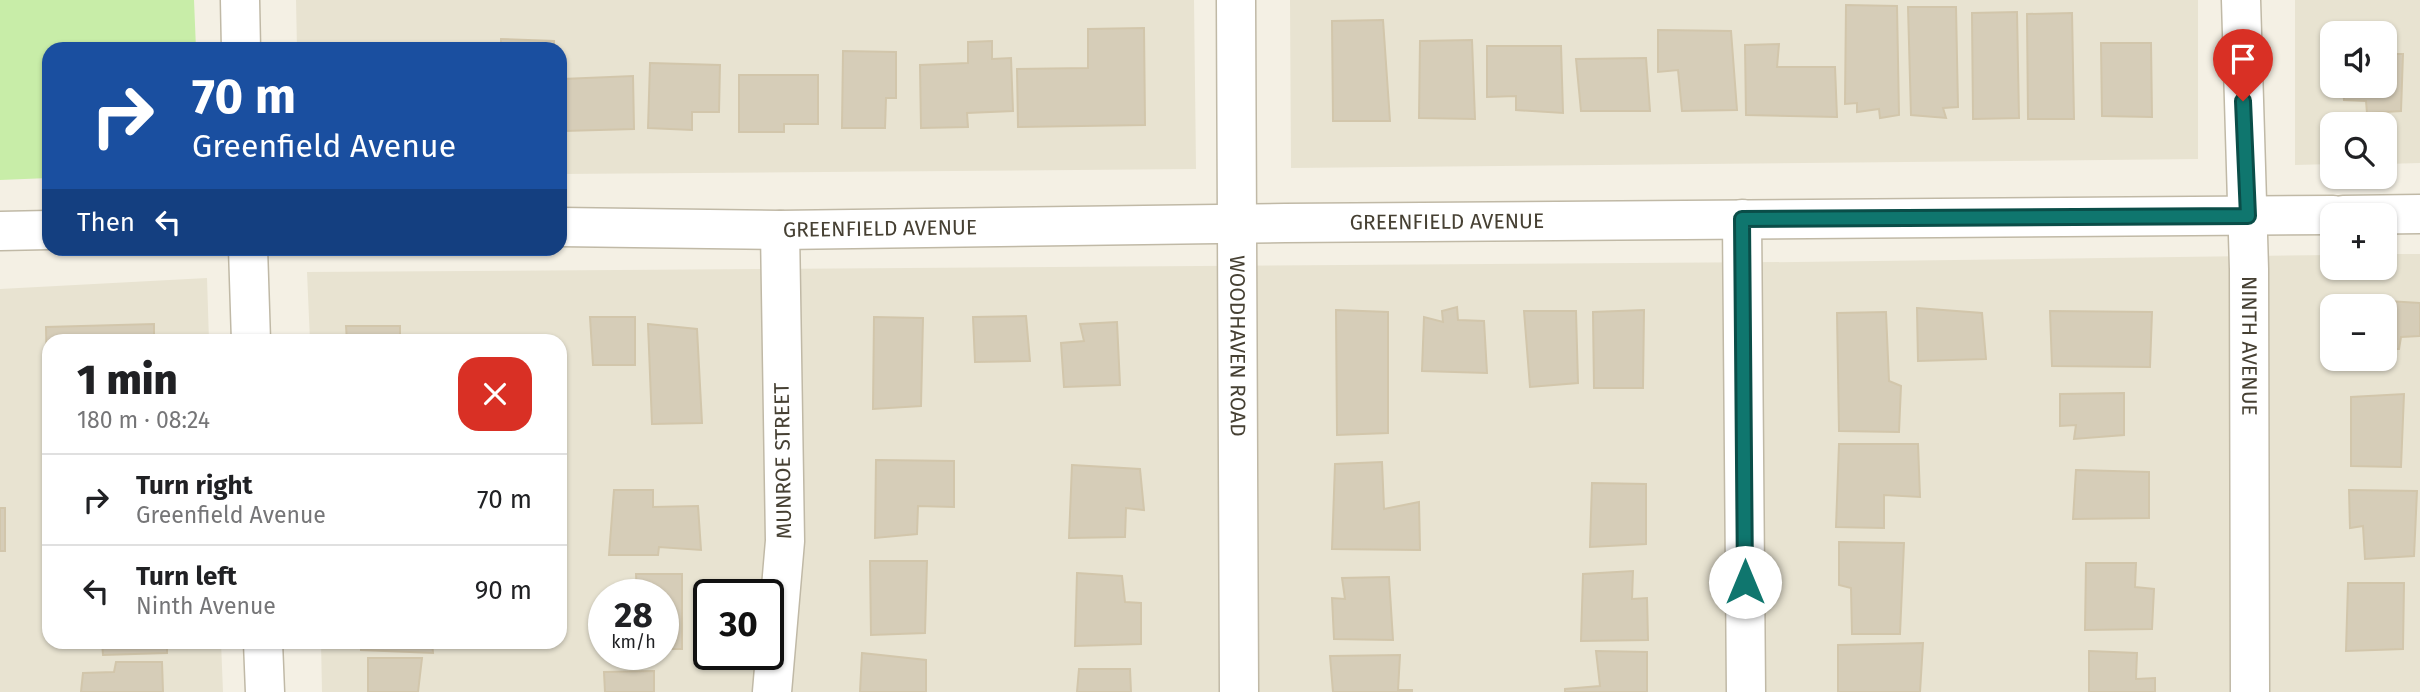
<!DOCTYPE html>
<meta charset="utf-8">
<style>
body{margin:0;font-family:"Fira Sans",sans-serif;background:#f2f2f2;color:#202124;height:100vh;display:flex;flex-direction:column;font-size:26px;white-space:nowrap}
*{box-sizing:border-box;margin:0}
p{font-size:23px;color:#757577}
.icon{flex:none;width:38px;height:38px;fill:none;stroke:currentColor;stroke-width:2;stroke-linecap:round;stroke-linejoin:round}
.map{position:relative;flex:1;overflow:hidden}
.details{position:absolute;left:42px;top:334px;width:525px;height:315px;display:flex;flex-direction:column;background:#fff;border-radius:21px;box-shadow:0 2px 5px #0004}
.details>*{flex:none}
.top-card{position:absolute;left:42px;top:42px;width:525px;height:214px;border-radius:21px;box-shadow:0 2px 5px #0004;background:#1a4fa0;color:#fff;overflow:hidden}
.fabs{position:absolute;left:2320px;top:21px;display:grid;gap:14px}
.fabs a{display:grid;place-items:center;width:77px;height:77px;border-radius:14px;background:#fff;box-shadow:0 2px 5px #0004;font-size:35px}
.speed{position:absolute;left:588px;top:579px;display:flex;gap:14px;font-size:35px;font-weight:700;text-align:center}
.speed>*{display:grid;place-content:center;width:91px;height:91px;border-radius:50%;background:#fff;box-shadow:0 2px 5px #0004;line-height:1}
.speed small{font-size:18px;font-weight:400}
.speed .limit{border:4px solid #111;border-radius:10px;background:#fff;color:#111}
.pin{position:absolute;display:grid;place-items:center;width:60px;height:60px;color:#fff;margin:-72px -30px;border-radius:50% 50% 50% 0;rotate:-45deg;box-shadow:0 0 7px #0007}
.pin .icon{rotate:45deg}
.me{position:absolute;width:77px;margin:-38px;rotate:0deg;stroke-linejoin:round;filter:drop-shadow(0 0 5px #0008)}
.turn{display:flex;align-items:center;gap:24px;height:147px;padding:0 35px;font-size:32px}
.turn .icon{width:91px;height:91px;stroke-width:2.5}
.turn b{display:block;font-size:49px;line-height:60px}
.then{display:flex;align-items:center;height:66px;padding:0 35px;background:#0003;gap:14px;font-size:26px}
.round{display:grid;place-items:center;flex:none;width:74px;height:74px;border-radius:21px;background:#f2f2f2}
.headline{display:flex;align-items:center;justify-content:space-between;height:119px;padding:0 35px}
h1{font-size:42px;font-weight:800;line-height:52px}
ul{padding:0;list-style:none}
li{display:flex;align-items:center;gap:21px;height:91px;padding:0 35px;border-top:2px solid #e0e0e0}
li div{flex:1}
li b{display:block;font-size:26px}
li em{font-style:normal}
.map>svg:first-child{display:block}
.residential{fill:#e8e3d1;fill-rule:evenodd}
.green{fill:#c8eda8}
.building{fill:#d6cdb8;stroke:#d2c6ab;stroke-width:2}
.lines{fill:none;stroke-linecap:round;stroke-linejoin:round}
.street-casing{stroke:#c0b9a6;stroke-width:41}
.street{stroke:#fff;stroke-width:38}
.route-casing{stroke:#0a4d48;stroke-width:18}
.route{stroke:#0f766e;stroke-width:12}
.labels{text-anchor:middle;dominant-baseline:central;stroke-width:7;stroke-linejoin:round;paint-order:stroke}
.street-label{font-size:21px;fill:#464033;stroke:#fff}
</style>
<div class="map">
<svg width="2420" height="692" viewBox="0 0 2420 692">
<rect width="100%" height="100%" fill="#f4f0e4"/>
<path class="residential" d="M296,0H1194L1196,169L560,174V49H297Z
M1290,0H2198V159L1291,168Z
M2295,0H2420V163L2385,164V124H2333V164L2295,165ZM2333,33H2385V86H2333Z
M2385,254H2420V692H322L321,642H560V341H310L307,272L1797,262L2333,255V268H2385ZM2333,306H2385V359H2333ZM604,595H663V654H604ZM709,595H768V654H709Z
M207,278L209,341H49V642H221L223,692H0V289Z"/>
<path class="green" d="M0,0H194L196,49H49V178L0,180Z"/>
<path class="building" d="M1846,5L1897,6L1899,115L1880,118L1879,109L1857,112V103L1845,104Z
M1908,7H1956L1958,107L1943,108L1946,118L1911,115Z
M2017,12L2019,118L1973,119L1972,13Z
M2072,13L2074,119H2028L2027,14Z
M1383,20L1390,121H1333L1332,21Z
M1144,28L1145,125L1018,127L1017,69L1088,68V29Z
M1658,30L1731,31L1737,110L1682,111L1678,70L1658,72Z
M501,39L554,41V49H501Z
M1472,40L1475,119L1419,118L1420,41Z
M992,41V59L1011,58L1013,111L967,113L968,127L921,128L920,65L968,63V42Z
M2101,43H2151L2152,117L2102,116Z
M1779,44L1777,67H1835L1837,117L1746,115L1745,45Z
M1487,46H1561L1563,113L1516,110V96L1487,97Z
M843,51L896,52V98H886L885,128H842Z
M2385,54H2403L2401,111L2367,113L2366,101L2344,100L2343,87H2331L2328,68H2333V86H2385Z
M1646,58L1650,111H1581L1576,59Z
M650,63L720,65L719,112H692V130L648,128Z
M739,75H818V124H784V132H739Z
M633,76L634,129L564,131L563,79Z
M2355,299L2420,303V336L2401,337L2399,349H2385V306H2355Z
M1457,307L1458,320L1484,321L1487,373L1422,371L1424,317L1443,322L1442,311Z
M1917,308L1982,313L1986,359L1918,361Z
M1336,310L1388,312V433L1337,435Z
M1644,310L1643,388H1594L1593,312Z
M1524,311H1576L1578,383L1530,387Z
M2050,311L2152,312L2150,367L2052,366Z
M1886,312L1889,381L1901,386L1899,432L1839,431L1837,313Z
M1026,316L1030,361L975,362L973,317Z
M590,317H635V365H593Z
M874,317L923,318L921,406L873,409Z
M1117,322L1120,385L1064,387L1061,343L1084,341L1080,324Z
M154,324V341H49L47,375L46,327Z
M648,324L697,329L702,423L652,424Z
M346,326H400V341H347Z
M560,344H561L564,401H560Z
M2124,393V435L2074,439L2076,425L2060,426V394Z
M2404,394L2401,467L2351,466V397Z
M1839,444H1918L1920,497L1884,495V528L1836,527Z
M876,460L954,461V507L918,506L917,534L875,538Z
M1382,462L1384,509L1419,502L1420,550L1332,549L1335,464Z
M1072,465L1140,469L1144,510L1126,508L1125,537L1069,538Z
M2076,470L2149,472V518L2073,519Z
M1592,483L1646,484V544L1590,547Z
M614,490H653V507L698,506L701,550L659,547L658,555H609Z
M2349,490L2417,491L2414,556L2365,559L2363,526L2350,528Z
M0,508H5V551H0Z
M1839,542L1904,543L1900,634H1852L1851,588L1839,585Z
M870,561H927L925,633L871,635Z
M2086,563H2136L2135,587L2154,589L2152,629L2085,630Z
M1633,571L1632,599L1647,598L1648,640L1581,641L1583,574Z
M1077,573L1122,576L1125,602L1141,603V644L1075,646Z
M636,574H682V649H663V595H637Z
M1389,577L1393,640L1334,639L1332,598L1345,599L1342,578Z
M2348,583H2404L2403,649L2346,651Z
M102,642H167V653L103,655Z
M361,642H432L433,653L361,650Z
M1923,643L1920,692H1838V645Z
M1596,651L1647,652V692H1565V689L1600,686Z
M2089,651L2137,653L2136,679L2155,678V692H2089Z
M862,653L926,660V692H860Z
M1400,655L1398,690H1412V692H1333L1330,656Z
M368,658H422L418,692H368Z
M116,662H162L163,692H81L83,673L114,672Z
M1079,669H1130L1131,692H1077Z
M654,671V692H605L604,672Z"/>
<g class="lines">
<defs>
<g id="street">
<path d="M240,0L241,49"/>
<path id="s1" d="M1236,0L1239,692"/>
<path id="s2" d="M2241,0L2249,269L2250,692"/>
<path d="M2343,215L2420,214"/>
<path d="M1742,219L1746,692"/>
<path id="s3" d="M560,227L780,230L1285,223L2333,215"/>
<path d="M0,231L49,230"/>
<path d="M248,248L251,341"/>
<path d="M263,642L265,692"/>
<path d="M772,692L785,541L780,230"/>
</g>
</defs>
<use href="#street" class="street-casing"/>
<use href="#street" class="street"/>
</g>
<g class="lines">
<defs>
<path id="route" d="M1745,582L1742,219L2248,216L2243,101"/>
</defs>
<use href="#route" class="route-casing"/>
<use href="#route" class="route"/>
</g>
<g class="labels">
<g class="street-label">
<text stroke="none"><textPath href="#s3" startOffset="887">GREENFIELD AVENUE</textPath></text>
<text stroke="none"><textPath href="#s3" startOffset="320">GREENFIELD AVENUE</textPath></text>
<text stroke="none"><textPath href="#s1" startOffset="346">WOODHAVEN ROAD</textPath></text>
<text stroke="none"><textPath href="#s2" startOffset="346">NINTH AVENUE</textPath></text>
<text transform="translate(783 461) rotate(-91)">MUNROE STREET</text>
</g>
</g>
</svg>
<div class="fabs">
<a><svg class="icon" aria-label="sound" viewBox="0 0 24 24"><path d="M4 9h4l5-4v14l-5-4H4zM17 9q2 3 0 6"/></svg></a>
<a><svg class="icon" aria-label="search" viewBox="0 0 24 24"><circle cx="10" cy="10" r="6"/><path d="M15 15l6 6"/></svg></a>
<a>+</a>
<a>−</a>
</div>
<div class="speed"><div>28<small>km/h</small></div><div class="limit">30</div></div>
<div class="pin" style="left:2243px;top:101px;background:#d93025"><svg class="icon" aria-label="arrive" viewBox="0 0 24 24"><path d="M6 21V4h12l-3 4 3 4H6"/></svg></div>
<svg class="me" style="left:1745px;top:582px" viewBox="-20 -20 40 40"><circle r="19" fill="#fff"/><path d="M0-13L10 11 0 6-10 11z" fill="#0f766e"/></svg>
<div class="top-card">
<div class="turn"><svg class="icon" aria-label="right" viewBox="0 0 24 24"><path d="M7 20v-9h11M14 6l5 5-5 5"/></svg><div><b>70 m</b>Greenfield Avenue</div></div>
<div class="then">Then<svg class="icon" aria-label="left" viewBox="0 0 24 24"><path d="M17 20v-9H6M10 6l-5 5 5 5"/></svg></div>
</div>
<section class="details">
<div class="headline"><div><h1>1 min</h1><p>180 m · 08:24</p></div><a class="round" style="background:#d93025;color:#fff"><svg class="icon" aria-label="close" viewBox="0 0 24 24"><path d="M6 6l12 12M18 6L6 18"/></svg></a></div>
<ul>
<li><svg class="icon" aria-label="right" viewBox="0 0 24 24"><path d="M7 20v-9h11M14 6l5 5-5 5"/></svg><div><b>Turn right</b><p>Greenfield Avenue</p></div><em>70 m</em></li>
<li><svg class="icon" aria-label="left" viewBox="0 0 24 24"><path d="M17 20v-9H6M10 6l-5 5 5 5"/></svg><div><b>Turn left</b><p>Ninth Avenue</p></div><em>90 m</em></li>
</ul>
</section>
</div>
